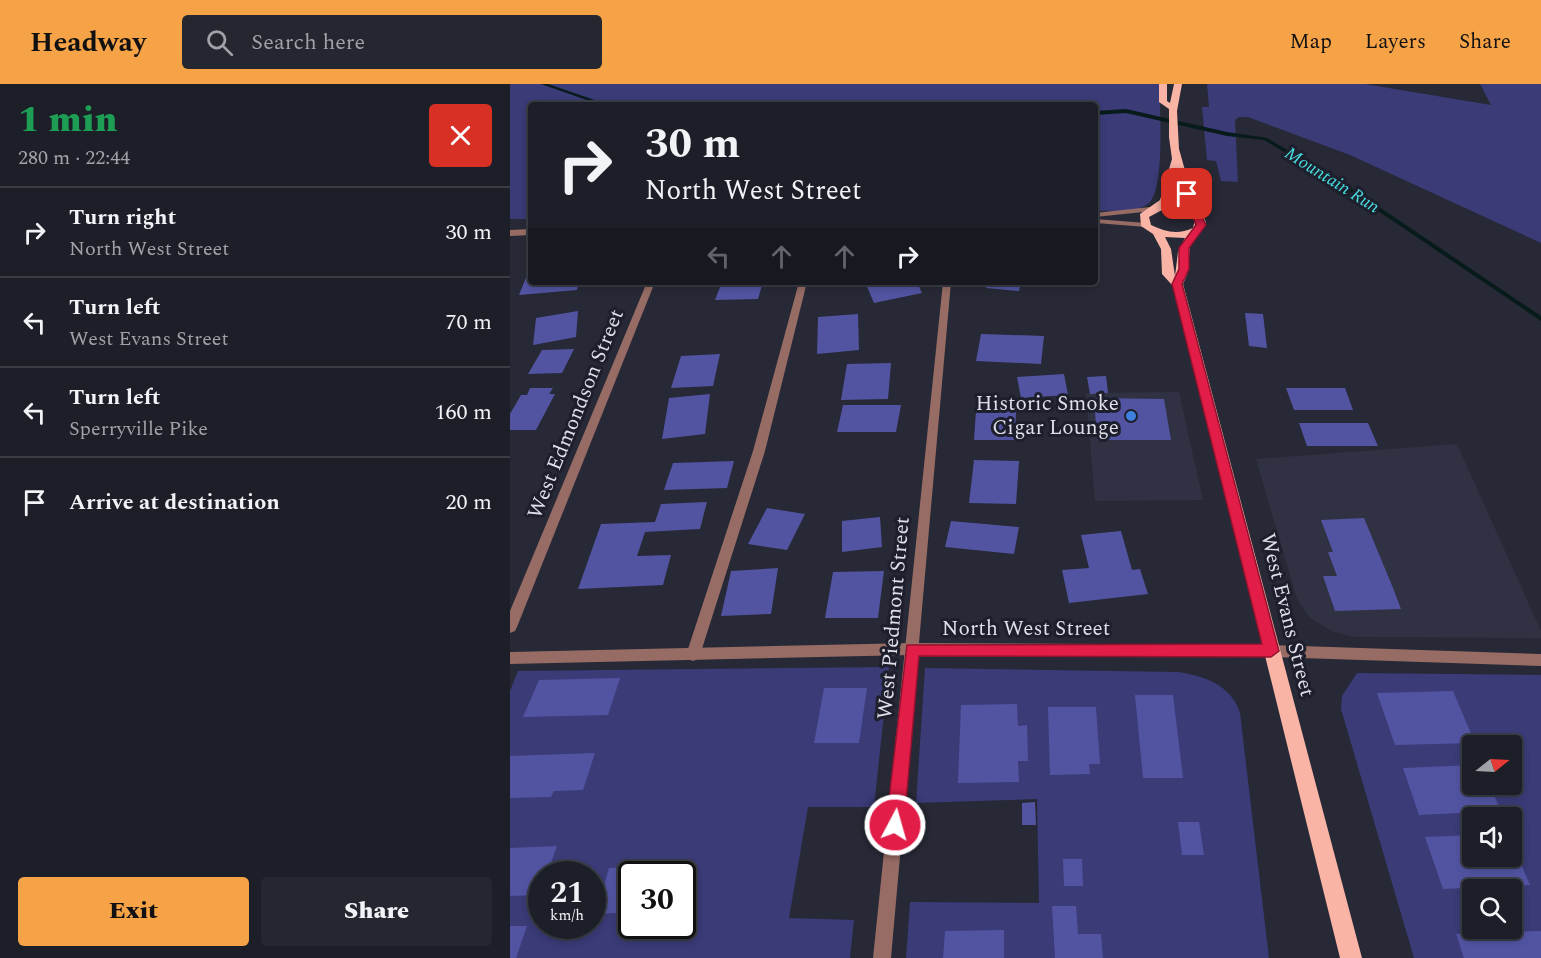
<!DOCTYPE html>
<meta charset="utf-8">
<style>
body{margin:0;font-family:Spectral,serif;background:#252730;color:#f1f3f6;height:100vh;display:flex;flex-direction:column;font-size:22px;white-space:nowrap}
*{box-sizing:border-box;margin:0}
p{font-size:20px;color:#a0a2a8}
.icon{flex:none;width:33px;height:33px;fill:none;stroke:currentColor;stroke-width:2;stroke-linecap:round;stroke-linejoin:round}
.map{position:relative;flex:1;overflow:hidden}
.panel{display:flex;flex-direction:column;background:#1d1f28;width:510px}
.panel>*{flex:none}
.guide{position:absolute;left:18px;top:18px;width:570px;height:183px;border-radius:6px;box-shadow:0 3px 9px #0003,0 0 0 2px #3b3d45;background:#1d1f28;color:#f1f3f6;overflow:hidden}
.needle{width:39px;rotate:72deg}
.fabs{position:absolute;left:952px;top:651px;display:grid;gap:12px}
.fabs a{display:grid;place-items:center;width:60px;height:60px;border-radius:6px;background:#1d1f28;box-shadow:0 3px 9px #0003,0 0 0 2px #3b3d45;font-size:30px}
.speed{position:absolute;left:18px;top:777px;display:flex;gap:12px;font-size:30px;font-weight:700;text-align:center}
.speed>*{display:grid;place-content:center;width:78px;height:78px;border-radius:50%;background:#1d1f28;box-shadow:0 3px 9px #0003,0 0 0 2px #3b3d45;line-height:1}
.speed small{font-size:15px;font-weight:400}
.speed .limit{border:3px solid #111;border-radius:9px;background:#fff;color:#111}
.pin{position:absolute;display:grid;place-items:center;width:51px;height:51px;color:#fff;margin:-26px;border-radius:12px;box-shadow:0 3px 9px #0006}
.me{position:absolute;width:66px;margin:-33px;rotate:6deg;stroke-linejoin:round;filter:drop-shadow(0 0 4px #0008)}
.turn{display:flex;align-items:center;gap:21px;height:126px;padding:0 18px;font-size:27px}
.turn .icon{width:78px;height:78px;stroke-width:2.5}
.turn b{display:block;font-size:42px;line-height:51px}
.lanes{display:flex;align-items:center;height:57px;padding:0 18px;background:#0003;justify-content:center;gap:30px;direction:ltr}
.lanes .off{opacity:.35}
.round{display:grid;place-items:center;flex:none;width:63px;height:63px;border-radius:6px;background:#252730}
.summary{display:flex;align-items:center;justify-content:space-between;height:102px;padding:0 18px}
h1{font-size:36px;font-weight:800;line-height:45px;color:#1e9e55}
.cta{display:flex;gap:12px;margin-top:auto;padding:12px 18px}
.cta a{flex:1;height:69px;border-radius:6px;background:#f6a247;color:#111;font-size:24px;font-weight:800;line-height:69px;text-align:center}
.cta a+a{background:#252730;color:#f1f3f6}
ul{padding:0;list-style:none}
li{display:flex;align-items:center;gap:18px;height:90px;padding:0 18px;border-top:2px solid #3b3d45}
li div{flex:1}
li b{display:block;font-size:22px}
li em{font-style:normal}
header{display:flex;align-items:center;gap:36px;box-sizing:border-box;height:84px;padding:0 30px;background:#f6a247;color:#111}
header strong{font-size:28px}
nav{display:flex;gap:33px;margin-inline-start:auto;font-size:21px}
.search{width:420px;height:54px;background:#252730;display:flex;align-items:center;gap:15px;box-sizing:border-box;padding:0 21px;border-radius:6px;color:#a0a2a8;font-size:22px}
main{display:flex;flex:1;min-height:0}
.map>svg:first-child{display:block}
.built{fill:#303244}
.green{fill:#3a3b77;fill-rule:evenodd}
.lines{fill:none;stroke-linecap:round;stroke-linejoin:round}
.stream{fill:#081b1b;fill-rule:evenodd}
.building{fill:#5254a2}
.service{fill:#966c64;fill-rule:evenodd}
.minor{fill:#966c64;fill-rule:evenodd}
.tertiary{fill:#966c64;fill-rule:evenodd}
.primary{fill:#f9b4a6;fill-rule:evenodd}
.route{fill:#e11d48;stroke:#92132f;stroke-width:1.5}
.shop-dot{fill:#3f7fe0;stroke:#1e1f2c;stroke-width:2}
.labels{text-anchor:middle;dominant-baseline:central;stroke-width:6;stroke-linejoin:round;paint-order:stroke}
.far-water-label{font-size:18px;font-style:italic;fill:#47dce0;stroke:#1e1f2c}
.poi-label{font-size:21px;fill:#dedfe8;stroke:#1e1f2c;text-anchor:end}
.street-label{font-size:21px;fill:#dedfe8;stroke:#1e1f2c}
</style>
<header>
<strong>Headway</strong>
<div class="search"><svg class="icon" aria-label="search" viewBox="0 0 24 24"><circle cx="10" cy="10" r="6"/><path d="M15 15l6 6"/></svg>Search here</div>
<nav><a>Map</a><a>Layers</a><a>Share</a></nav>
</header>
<main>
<section class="panel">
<div class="summary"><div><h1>1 min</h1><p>280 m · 22:44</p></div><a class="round" style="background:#d93025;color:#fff"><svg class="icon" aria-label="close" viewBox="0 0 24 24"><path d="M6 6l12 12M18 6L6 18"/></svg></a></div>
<ul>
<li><svg class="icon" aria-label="right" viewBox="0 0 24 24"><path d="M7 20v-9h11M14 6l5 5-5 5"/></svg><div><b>Turn right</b><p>North West Street</p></div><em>30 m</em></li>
<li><svg class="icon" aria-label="left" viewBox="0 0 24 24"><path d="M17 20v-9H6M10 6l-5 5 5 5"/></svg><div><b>Turn left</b><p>West Evans Street</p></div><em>70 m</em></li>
<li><svg class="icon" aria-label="left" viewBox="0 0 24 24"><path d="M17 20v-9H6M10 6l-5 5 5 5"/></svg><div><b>Turn left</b><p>Sperryville Pike</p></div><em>160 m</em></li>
<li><svg class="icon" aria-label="arrive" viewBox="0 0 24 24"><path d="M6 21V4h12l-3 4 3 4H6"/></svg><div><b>Arrive at destination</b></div><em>20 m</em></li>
</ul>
<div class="cta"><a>Exit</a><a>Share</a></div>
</section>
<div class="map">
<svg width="1031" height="874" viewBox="0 0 1031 874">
<rect width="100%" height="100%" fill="#272936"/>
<path class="built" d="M669,308L693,416L585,417L576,309Z
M947,360L1031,547V554L846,553L823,548L800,534L787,515L746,375Z"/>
<path class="green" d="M0,0H649C650,22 655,105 639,119C626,130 601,126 585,127V21H21V135H0Z
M697,0H855L981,21L970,0H1031V159L840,71L738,33H729L725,36L728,98L711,97L706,77L697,76L692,23H699Z
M379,583L364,723H298L279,834L344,836L340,874H0V607L8,587ZM32,790H82V842H32ZM122,790H172V842H122Z
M415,584L668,588C695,592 721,601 730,629L759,874H396L400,818L529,819L527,715L406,719Z
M847,589L1031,591V874H904L831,625L832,612ZM963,662H1002V700H963ZM963,734H1002V772H963ZM963,806H1002V844H963Z"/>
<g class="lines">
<path class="stream" d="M31,0H38L99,21H91Z
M616,25L717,48L757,54L838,102L1031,232V237L834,104L754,56L717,52L616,29L585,31V27Z"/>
</g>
<path class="building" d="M21,181V198H69L67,206L9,211Z
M212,198H253L248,215L205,216Z
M355,198H407L412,209L364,219Z
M478,198H511L509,207L476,204Z
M68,227L66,253L23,261L26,234Z
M735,229L753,230L757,264L739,262Z
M348,230L349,266L307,270L308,233Z
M471,250L534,252L531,280L466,277Z
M64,265L52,289L18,290L32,266Z
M210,270L203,302L161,304L171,272Z
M381,279L378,315L331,316L337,280Z
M554,290L558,311L511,314L507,293Z
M596,292L598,309L580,310L577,293Z
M20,304H43L39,310H45L26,346H0V330L11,311H17Z
M776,304H835L843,326H784Z
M200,310L195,350L152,355L159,314Z
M584,314L654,315L661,356H587Z
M333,321H391L386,348H327Z
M466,327H506L505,356H464Z
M789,339H858L868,362H797Z
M464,376L509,377L506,420L459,419Z
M224,377L217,404L154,406L163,379Z
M197,418L190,445L135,448L127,472L161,471L153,501L68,505L91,440L145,438L151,420Z
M257,424L295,430L277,466L238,460Z
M370,433L372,463L332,468V437Z
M854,434L883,504L891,525L825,527L813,492H827L818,468H823L811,436Z
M441,437L509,443L504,470L435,463Z
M611,447L622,486L630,485L638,510L559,519L552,486L579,484L571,451Z
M268,484L261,530L211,532L221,487Z
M374,487L368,534H315L323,488Z
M110,594L98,631L13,633L29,596Z
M314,604H357L349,659H304Z
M943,607L965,659L885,661L867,609Z
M625,611H663L673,694H633Z
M507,620L508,642L517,641L518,677H508L509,698L448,699L451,621Z
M538,623H586L590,680H579L580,690L540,691Z
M85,669L73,706L44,707L41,713L0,714V672Z
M963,681V700H979L991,727L909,731L893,684Z
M525,718L526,741H512V719Z
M668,738H689L694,771H672Z
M963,751V772H1002V759L1020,801L933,805L915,753Z
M47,762L37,790H32L30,811L0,812V764Z
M553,775H572L573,802H554Z
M139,782L137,790H122V828L86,830L99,784Z
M542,822H566L568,850H591L593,874H545Z
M0,842H17L6,874H0Z
M494,846V874H433L435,847Z
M1031,847V874H954L946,850Z"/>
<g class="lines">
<path class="service" d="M289,198H297L255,367L190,571L188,575L183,577L178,575L176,571L243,367Z"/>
<path class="minor" d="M137,198H145L7,543L5,547L0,549V527Z
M433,198H441L381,874H363Z"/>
<path class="tertiary" d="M640,123H643V127L585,133V129Z
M585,135L636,139L640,141L636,143L586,139Z
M21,145V151L0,152V146Z
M402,559L761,561L1031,570V582L761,573L402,571L0,580V568Z"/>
<path class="primary" d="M649,0H657V17L660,19L664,0H672L667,27L669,65L680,104L696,138L680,163L677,191L673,200L852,874H830L669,225L662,201L652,190L651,165L643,150L631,142L630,130L650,116L662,75L659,53V25L649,18ZM666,92L676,121L659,118ZM654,125C666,124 676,126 685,135L683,144C668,151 655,148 641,141L639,133ZM655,153L675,154L668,168L665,192L661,165Z"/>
</g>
<path class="route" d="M673,108L681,110L696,141L679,164V185L672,200L769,567L761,573L409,572L394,741L391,748L385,750L379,748L376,741L397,561L752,560L662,200L669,185V164L686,141Z"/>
<circle class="shop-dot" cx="621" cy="332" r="6"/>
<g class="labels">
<g class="far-water-label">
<text transform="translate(822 96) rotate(32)">Mountain Run</text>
</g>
<g class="poi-label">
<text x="609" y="320">Historic Smoke<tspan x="609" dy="24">Cigar Lounge</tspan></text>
</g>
<g class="street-label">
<text transform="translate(66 330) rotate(-68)">West Edmondson Street</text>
<text transform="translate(777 531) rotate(76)">West Evans Street</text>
<text transform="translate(384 534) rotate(-85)">West Piedmont Street</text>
<text x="516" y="545">North West Street</text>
</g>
</g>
</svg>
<div class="fabs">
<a><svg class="needle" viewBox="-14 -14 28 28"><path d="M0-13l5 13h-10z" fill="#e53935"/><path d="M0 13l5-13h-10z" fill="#a0a2a8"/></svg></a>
<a><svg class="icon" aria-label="sound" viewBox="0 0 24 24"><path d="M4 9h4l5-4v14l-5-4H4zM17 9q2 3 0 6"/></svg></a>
<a><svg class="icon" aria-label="search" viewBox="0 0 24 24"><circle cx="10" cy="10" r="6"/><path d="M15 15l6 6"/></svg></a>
</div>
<div class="speed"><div>21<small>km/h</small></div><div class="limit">30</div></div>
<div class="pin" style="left:677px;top:110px;background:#d93025"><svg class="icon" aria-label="arrive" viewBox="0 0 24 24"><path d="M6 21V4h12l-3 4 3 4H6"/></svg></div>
<svg class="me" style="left:385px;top:741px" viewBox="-20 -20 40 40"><circle r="17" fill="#e11d48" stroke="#fff" stroke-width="3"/><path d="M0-11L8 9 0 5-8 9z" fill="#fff"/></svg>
<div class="guide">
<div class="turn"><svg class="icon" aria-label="right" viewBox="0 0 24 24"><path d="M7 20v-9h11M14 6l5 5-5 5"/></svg><div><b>30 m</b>North West Street</div></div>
<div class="lanes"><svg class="icon off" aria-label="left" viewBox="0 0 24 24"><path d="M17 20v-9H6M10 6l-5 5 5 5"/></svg><svg class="icon off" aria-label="ahead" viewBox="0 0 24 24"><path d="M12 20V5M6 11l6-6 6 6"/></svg><svg class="icon off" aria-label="ahead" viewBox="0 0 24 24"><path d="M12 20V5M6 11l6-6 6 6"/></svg><svg class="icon" aria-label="right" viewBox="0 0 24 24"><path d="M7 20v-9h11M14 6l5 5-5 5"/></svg></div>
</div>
</div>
</main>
